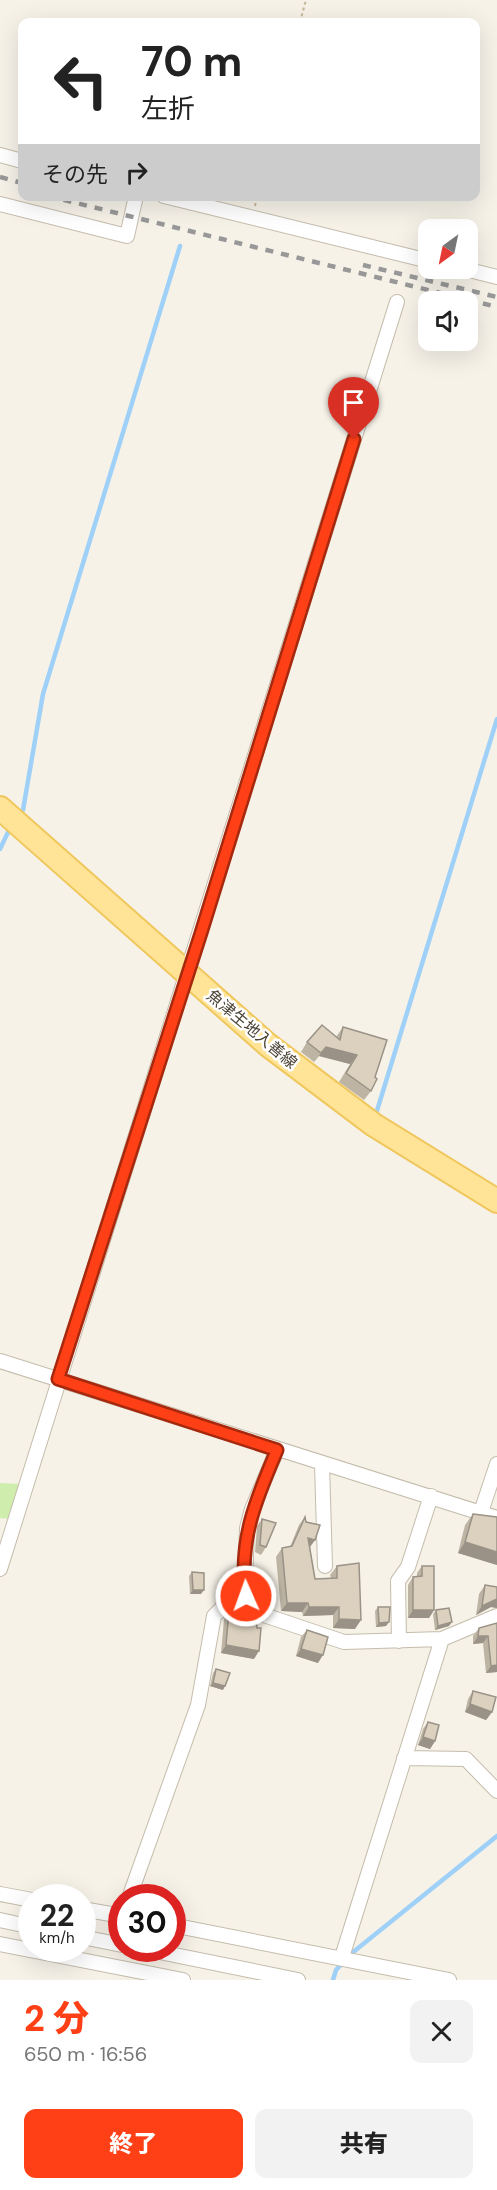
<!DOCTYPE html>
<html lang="ja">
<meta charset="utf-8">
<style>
body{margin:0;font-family:"DM Sans","Noto Sans JP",sans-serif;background:#f2f2f2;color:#222;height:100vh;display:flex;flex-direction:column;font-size:22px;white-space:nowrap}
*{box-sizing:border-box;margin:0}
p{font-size:20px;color:#767676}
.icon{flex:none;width:33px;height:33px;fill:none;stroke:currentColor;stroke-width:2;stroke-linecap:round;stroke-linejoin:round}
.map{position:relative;height:1980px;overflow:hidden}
.panel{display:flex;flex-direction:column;background:#fff;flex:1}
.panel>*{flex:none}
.top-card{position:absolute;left:18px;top:18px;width:462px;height:183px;border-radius:12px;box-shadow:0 6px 24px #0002;background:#fff;color:#222;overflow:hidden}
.needle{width:39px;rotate:213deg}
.controls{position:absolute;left:418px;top:219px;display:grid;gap:12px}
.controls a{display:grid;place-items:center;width:60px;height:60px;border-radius:12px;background:#fff;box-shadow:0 6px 24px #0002;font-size:30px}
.speed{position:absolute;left:18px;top:1884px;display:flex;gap:12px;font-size:30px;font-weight:700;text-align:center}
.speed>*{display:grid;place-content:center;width:78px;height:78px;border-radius:50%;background:#fff;box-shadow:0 6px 24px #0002;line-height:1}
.speed small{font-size:15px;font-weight:400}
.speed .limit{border:9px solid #d22;background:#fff;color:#111}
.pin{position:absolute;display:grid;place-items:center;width:51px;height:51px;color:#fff;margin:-62px -26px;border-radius:50% 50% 50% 0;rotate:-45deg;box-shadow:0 0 6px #0007}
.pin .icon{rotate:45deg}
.me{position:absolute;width:66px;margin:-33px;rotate:358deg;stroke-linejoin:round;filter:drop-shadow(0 0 4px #0008)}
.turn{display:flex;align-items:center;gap:21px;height:126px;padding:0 24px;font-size:27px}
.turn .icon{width:78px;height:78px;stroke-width:2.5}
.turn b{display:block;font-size:42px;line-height:51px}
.then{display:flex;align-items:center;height:57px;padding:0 24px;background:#0003;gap:12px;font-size:22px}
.round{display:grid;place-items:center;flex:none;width:63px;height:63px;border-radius:12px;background:#f2f2f2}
.headline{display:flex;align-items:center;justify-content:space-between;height:102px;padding:0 24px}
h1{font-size:36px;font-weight:800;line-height:45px;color:#ff3f16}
.primary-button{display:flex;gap:12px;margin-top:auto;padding:12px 24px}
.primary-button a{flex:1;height:69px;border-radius:12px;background:#ff3f16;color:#fff;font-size:24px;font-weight:800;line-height:69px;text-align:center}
.primary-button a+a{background:#f2f2f2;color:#222}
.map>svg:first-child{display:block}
.green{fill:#cfeead}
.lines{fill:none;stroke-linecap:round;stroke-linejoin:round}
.stream{stroke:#9fd1f8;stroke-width:4.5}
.street-casing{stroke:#c5bdac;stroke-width:16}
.primary-casing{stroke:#f0c75c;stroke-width:26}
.path{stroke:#c6b799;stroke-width:2;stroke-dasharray:3 3;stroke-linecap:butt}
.street{stroke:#fff;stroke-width:14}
.primary{stroke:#ffe498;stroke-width:22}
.rail{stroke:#989898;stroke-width:4.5;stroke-dasharray:8 8;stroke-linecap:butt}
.wall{fill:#bdb4a4}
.shaded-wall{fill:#9a9286}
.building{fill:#dcd1bf;stroke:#9a9286;stroke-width:1.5}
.route-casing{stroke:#a6290e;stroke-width:15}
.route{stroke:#ff3f16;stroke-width:10}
.labels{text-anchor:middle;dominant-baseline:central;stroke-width:5;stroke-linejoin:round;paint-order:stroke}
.street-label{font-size:16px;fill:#4a4336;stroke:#fff}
</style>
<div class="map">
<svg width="497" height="1980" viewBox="0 0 497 1980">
<rect width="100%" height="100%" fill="#f6f2e8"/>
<path class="green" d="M0,1483L22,1484L11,1519L0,1518Z"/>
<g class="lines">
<path class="stream" d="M18,816L23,810L43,694L180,246
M0,849L11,826
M376,1114L497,719
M333,1980L336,1970L352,1953L497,1836"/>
<defs>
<path id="street" d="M0,155L22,161
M164,196L429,261
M0,204L127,236L136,196
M461,268L497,277
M0,1361L497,1518
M277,1450L252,1509L247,1528L245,1584L246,1596L253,1607L267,1616L344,1642L442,1639L497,1616
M322,1464L325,1566
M481,1512L497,1464
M0,1569L397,302
M399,1641L398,1581L408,1567L431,1496
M404,1758L466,1759L497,1791
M0,1894L32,1900
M129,1898L198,1705L214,1616L223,1607L246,1596
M82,1909L122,1916
M0,1920L32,1927
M172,1925L449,1980
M82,1937L122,1945
M0,1944L183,1980
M140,1948L298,1980
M342,1957L442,1639"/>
<path id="primary" d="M0,808L268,1045L374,1125L497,1201"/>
</defs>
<use href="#street" class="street-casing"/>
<use href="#primary" class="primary-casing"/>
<path class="path" d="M300,22L306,0
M255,206L257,196"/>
<use href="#street" class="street"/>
<use href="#primary" class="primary"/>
<path class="rail" d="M0,177L22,183
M48,196L497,307
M363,265L497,297"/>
</g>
<path class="wall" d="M343,1027L371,1091L364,1100L339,1082L350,1064L319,1056L314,1062L301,1052L307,1042L336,1037Z
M473,1514L497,1517V1565L458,1553L465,1525Z
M305,1517L306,1522L315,1540L310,1547L315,1579L331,1578L330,1575L337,1566L355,1629L333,1628V1615L303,1616L302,1612L281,1611L276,1557L282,1548L290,1547L299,1525Z
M262,1519L266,1547L261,1555L255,1552L257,1526Z
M422,1566L434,1610L429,1618H408V1585L413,1577H417V1573Z
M192,1572L201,1594H190L189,1576Z
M485,1585L497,1587V1608L491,1607L476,1615L479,1594Z
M378,1607L389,1622L386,1626L376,1627L375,1611Z
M436,1610L449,1626L435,1630L433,1614Z
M229,1611L254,1659L221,1653L224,1619Z
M497,1623V1672L486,1673L483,1643L473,1644V1636L479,1628Z
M307,1630L318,1663L296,1656L301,1637Z
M216,1669L223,1690L210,1686L213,1673Z
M473,1691L492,1712L486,1720L465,1712L468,1699Z
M428,1722L435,1741L430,1749L418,1745L423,1729Z"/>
<path class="shaded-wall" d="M326,1047L357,1055L350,1064L319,1056L314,1062Z
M308,1538L315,1540L309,1548Z
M465,1542L497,1552V1565L458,1553Z
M193,1590H204L201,1594H190Z
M497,1599V1608L491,1607L476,1615L482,1606Z
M287,1603H308L302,1612L281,1611Z
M309,1607H339L333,1615L303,1616Z
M413,1610H434L429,1618H408Z
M339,1619L361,1620L355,1629L333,1628Z
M389,1622L386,1626L376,1627L379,1623Z
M452,1622L449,1626L435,1630L438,1626Z
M478,1636H488L483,1643L473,1644Z
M226,1645L259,1651L254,1659L221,1653Z
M301,1649L323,1655L318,1663L296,1656Z
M497,1665V1672L486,1673L491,1666Z
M213,1683L225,1686L223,1690L210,1686Z
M470,1704L492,1712L486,1720L465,1712Z
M423,1737L435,1741L430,1749L418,1745Z"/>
<path class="building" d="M322,1025L340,1040L343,1027L387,1040L375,1077L377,1079L371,1091L346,1073L357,1055L326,1047L321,1053L307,1042Z
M473,1514L497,1517V1552L465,1542Z
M305,1517L306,1522L320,1525L315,1540L308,1538L315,1579L337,1578V1566L359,1563L361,1620L339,1619V1607H309L308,1603H287L282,1548L292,1546Z
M262,1519L276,1523L266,1547L260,1545Z
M422,1566H434V1610H413V1577L422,1576Z
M192,1572L204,1573V1590H193Z
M485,1585L497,1587V1599L482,1606Z
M235,1606L255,1609L257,1628H261L259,1651L226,1645L229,1611Z
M378,1607H390L389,1622L379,1623Z
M449,1608L452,1622L438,1626L436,1610Z
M497,1623V1665L491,1666L488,1636H478L479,1628Z
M307,1630L328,1637L323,1655L301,1649Z
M216,1669L230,1673L225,1686L213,1683Z
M473,1691L496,1697L492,1712L470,1704Z
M428,1722L439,1725L435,1741L423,1737Z"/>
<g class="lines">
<defs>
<path id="route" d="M246,1596C238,1541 256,1499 277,1450L58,1379L201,933L354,439"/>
</defs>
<use href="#route" class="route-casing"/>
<use href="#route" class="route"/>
</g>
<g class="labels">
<g class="street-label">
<text transform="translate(252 1029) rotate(40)">魚津生地入善線</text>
</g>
</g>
</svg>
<div class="controls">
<a><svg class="needle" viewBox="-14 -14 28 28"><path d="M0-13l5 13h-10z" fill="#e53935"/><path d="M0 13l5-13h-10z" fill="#767676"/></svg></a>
<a><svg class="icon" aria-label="sound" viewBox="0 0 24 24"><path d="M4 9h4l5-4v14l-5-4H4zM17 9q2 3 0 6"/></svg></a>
</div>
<div class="speed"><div>22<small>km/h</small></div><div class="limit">30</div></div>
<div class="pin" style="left:354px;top:439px;background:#d93025"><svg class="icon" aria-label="arrive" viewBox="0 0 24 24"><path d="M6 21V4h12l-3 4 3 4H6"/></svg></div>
<svg class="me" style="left:246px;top:1596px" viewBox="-20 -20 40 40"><circle r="17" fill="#ff3f16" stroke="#fff" stroke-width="3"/><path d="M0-11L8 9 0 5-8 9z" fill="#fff"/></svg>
<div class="top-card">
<div class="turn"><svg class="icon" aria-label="left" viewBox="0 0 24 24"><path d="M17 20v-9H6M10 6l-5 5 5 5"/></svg><div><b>70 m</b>左折</div></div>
<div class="then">その先<svg class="icon" aria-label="right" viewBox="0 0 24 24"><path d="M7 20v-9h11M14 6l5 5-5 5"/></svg></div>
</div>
</div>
<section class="panel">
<div class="headline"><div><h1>2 分</h1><p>650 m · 16:56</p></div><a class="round"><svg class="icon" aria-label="close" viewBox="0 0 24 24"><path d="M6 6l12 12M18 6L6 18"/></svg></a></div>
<div class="primary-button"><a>終了</a><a>共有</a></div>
</section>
